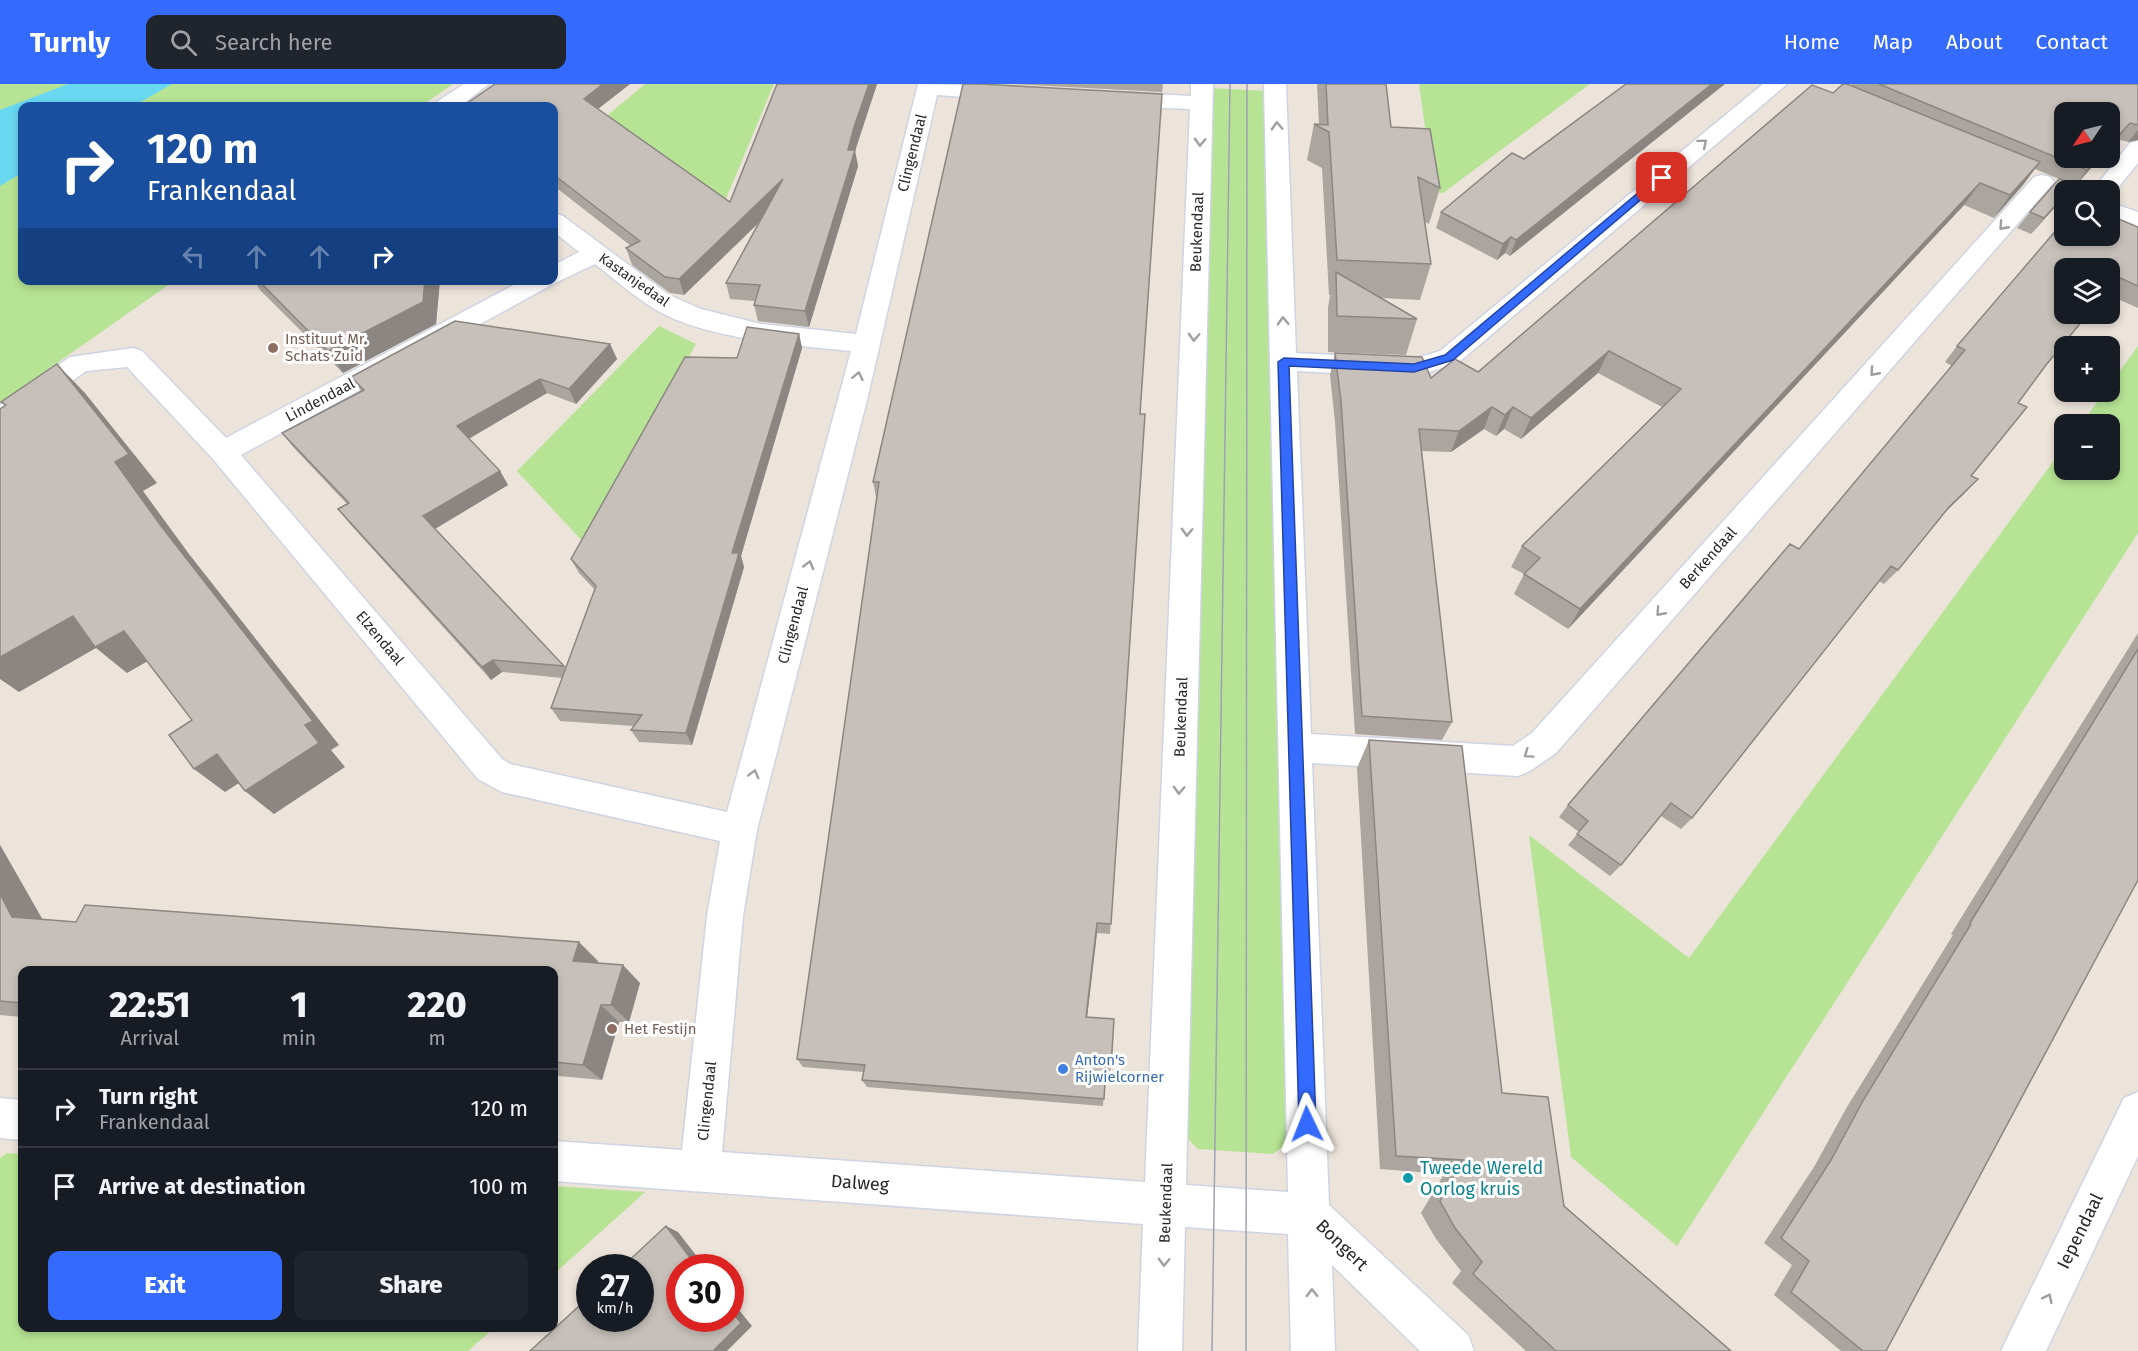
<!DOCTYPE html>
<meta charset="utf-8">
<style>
body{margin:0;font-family:"Fira Sans",sans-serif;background:#20242c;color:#f1f3f6;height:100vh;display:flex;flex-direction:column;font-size:22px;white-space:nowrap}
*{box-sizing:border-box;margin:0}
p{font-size:20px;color:#9ea1a6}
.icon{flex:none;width:33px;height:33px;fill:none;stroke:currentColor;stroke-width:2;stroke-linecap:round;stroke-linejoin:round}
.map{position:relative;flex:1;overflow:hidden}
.panel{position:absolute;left:18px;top:882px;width:540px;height:366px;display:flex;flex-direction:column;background:#171b24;border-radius:12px;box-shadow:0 3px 9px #0003}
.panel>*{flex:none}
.hud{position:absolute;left:18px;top:18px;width:540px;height:183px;border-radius:12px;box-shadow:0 3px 9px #0003;background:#1a4fa0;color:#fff;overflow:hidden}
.needle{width:39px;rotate:235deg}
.tools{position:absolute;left:2054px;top:18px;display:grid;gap:12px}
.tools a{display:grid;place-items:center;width:66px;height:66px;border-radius:12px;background:#171b24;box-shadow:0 3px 9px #0003;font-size:30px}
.speed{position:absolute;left:576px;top:1170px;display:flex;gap:12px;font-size:30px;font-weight:700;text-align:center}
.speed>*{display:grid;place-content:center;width:78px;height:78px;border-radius:50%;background:#171b24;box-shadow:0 3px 9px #0003;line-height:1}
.speed small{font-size:15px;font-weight:400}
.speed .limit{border:9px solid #d22;background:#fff;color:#111}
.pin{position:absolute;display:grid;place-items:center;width:51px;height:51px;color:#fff;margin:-26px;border-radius:12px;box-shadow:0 3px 9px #0006}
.me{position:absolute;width:66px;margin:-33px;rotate:358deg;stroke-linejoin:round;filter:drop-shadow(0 0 4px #0008)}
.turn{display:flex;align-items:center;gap:21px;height:126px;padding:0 30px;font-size:27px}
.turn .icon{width:78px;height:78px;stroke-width:2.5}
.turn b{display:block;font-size:42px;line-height:51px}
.lanes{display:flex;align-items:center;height:57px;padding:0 30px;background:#0003;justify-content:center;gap:30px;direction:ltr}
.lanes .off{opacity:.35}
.eta{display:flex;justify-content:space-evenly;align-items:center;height:102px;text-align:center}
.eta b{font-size:36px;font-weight:800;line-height:42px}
.cta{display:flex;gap:12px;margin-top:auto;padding:12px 30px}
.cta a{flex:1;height:69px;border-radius:12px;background:#346afe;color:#fff;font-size:24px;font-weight:800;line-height:69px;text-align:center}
.cta a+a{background:#20242c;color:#f1f3f6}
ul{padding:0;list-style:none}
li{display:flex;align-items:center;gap:18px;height:78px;padding:0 30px;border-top:2px solid #363941}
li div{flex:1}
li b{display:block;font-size:22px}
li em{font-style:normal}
header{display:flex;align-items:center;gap:36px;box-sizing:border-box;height:84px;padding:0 30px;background:#346afe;color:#fff}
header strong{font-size:28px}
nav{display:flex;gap:33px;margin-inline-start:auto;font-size:21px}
.search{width:420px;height:54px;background:#20242c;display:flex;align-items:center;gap:15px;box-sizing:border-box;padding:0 21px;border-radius:12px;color:#9ea1a6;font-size:22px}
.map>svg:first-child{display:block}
.green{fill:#b6e494}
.water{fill:#69d8f1}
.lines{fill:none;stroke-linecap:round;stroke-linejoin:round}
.street-casing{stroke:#cfd4e2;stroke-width:3}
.street{fill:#fff;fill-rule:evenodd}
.tram{stroke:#9da2b4;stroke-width:1.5}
.wall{fill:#aba5a0}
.shaded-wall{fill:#8b8682}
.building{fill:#c7c0ba;stroke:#8b8682;stroke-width:1.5}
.oneway{stroke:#9f9f9f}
.route{fill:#346afe;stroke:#2245a5;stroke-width:1.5}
.education-dot{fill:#8d6e63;stroke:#fff;stroke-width:2}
.shop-dot{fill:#3f7fe0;stroke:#fff;stroke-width:2}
.culture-dot{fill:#0f9aa8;stroke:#fff;stroke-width:2}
.labels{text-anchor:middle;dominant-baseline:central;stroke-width:6;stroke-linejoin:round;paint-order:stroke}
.far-street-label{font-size:14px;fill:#292929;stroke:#fff}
.street-label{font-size:15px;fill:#292929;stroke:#fff}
.education-label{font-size:15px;fill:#785e54;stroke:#fff;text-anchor:start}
.shop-label{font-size:15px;fill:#366cbe;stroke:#fff;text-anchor:start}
.near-culture-label{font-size:18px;fill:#0d838f;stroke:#fff;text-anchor:start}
.near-street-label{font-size:18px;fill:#292929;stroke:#fff}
</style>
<header>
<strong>Turnly</strong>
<div class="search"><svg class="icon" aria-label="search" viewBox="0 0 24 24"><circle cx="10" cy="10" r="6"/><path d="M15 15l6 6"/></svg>Search here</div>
<nav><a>Home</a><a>Map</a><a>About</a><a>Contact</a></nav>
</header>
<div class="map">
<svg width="2138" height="1267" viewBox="0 0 2138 1267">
<rect width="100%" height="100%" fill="#ece3da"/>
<path class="green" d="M0,0H453L421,22H22V196L174,197L0,319Z
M645,0H774L720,129L603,35Z
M1419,0H1590L1443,109L1434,108Z
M1210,4L1268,7L1289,1044L1284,1062L1273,1070L1198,1065L1189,1056L1182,1045Z
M659,242L696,260L585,460L517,387Z
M2138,262V449L1677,1162L1571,1073L1529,751L1689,874L2064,363V386H2109V340H2081L2105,308H2109V302Z
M7,1069L22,1070V1244H494L468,1267H0V1074Z
M554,1102L645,1108L554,1190Z"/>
<path class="water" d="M68,0H172L134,22H22V89L0,102V26Z"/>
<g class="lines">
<defs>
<path id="street" d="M464,0H489L460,22H435L438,17Z
M918,0L1005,2L1013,4L1016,9L1013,14L1005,16L937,11L868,312L757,746L743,832L722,1068L1145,1098L1190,25L1117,22L1109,20L1106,15L1109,10L1117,8L1191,12V0H1213L1186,1101L1288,1108L1264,0H1286L1296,269L1413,275L1440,267L1763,0H1787L1458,279L1414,293L1297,287L1311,650L1513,662L1532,649L2034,93L2042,91L2050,93L2054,98L1556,669L1530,687L1518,692L1312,679L1329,1121L1468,1251L1474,1267H1420L1332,1181L1335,1267H1291L1288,1150L1185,1143L1182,1267H1138L1143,1140L554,1097V1057L682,1066L707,832L720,757L502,708L478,695L213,375L127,283L86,287L10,342L0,345V321L70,273L133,264L142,267L226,354L523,196H554V181L579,168L554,148V129L563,132L669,211L701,225L761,240L856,250ZM595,180C613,194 631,210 650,222C700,255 792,261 851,267L727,728L510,680L502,675L241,371L555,199Z
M2138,57V79L2112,111L2109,112V106H2093L2130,59Z
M2109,118L2138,128V145L2109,134Z
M2138,1008V1072L2046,1267H2001L2124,1014Z
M0,1014L22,1016V1056L0,1054Z"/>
</defs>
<use href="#street" class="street-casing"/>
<use href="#street" class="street"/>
<path class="tram" d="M1212,1267L1230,0
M1246,1267L1247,0"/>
</g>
<path class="wall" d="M495,0H630L598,25L730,118L777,0H877L855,67L858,82L809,243L758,237L754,221L755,217L730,215L726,199L759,139L684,211L670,209L632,181L626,164L631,162L554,102V22H471L469,18Z
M1011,0H1163L1162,8Z
M1317,0H1386L1391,43L1440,104L1429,140L1425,138L1431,180L1420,216L1381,214L1417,235L1406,271L1328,268V224L1330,211H1329L1322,84L1307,76L1314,40H1319Z
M1626,0L1510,172L1505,169L1497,176L1436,144L1441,128L1524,75Z
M1852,0H2138V56L2128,58L2117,55L2075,102L2073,101L2064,112L2031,150L2017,144L2030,128L2059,95L2035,85L2023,101L1994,134L1964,121L1568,545L1514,510L1524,490L1511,483L1522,462L1662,323L1598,289L1521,355L1504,345L1496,352L1484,345L1451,368L1422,367L1452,638L1442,656L1355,650L1335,338L1330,291L1335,269L1431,294L1478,288L1833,9L1851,2Z
M2138,143V224L2109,211V184L2046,281L2018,319L1971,392L1978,395L1943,430L1898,486L1884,500L1879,497L1692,734L1681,745L1661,732L1621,781L1610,792L1568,761L1579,748L1559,733L1568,721L1799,465L1952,282L1945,278L1957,262Z
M254,196H440L436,240L343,289L260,206Z
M481,196H510L511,199Z
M799,250L802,264L741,472L744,483L692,661L639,658L631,646L634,642L560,637L551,624L562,594L502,588L491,596L349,439L338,425L347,420L294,364L282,349L361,307L351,293L610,260L617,275L576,320L547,309L469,355L500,387L508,401L435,445L566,585L595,506L579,489L571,475L737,274Z
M1140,330H1145L1110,850L1097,849L1087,933L1114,935L1110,990H1105L1103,1022L867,1003L862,996L864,988L803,983L797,975L877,413H876L873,398Z
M2138,549V796L1886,1267H1841L1774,1211L1792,1181L1764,1159L1814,1083L1847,1023L1953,851L1951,850Z
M1369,656L1502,1009L1564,1122L1731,1267H1526L1452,1199L1461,1187L1436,1155L1421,1129L1444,1090L1380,1085L1357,684Z
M0,761L42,835L598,877L597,879L640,899L629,938H619L602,996L559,992L554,989V886H22V933L0,931Z"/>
<path class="shaded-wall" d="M603,0H630L590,31L584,15Z
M869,0H877L855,67L858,82L809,243L805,227L854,43Z
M1712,0H1725L1510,172L1516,156Z
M2130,39L2117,55L2109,64V62Z
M2138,46V56L2128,58Z
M2098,74H2100L2075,102L2087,86Z
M2040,78L2023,101L1994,134L2010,111Z
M783,95L787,111L684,211L679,195Z
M1980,99L1964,121L1568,545L1580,525Z
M2064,112V113L2031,150L2044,134Z
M1511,153L1505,169L1497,176L1503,160Z
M425,196H440L436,240L343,289L328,267Z
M799,250L802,264L741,472L744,483L692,661L686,649L732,469Z
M610,260L617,275L576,320L569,305Z
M1609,267L1598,289L1521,355L1531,334Z
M57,280L85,309L157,399L143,407L189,470L339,661L331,666L345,683L274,730L245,707L305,641L115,378Z
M540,295L547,309L466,356L457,342Z
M1492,323L1484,345L1451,368L1459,347Z
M1513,323L1504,345L1496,352L1505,331Z
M500,387L508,401L433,446L423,432Z
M1978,395L1964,410L1935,438L1949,423Z
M73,532L124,547L155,573L127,589L96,564L19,608L0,595V573Z
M493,576L502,588L491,596L482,583Z
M217,670L247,694L225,708L194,685Z
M0,761L52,852L12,833L0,810Z
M1097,839V849L1086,942V933Z
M579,858L598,877L592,895L573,877Z
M623,881L640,899L629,938L611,921Z
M601,921L619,938L602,996L583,981Z
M666,1142L678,1148L706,1184H698Z
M730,1215L752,1242L727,1267H713L730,1225Z"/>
<path class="building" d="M495,0H603L584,15L730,118L777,0H869L854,43L848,66H855L805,227L754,221L760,201L726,199L783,95L679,195L665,193L626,164L640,157L554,91V22H474L469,18Z
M963,0H980L1162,10L1140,330H1145L1111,840L1097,839L1086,933L1114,935L1111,983L1106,982L1104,1015L862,996L865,981L797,975L879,398H873Z
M1326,0H1386L1391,43L1430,45L1440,104L1418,93L1431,180L1337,176L1329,48L1314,40L1328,41Z
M1626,0H1712L1516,156L1511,153L1503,160L1441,128L1512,69L1524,75Z
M1843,0H1847L2040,78L2010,111L1980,99L1580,525L1524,490L1540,474L1522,462L1681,305L1609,267L1531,334L1513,323L1505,331L1492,323L1459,347L1419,345L1452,638L1362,632L1341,317L1335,269L1422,273L1431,294L1455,275L1478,288L1812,1L1833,9Z
M1879,0H2138V41L2130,39L2109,62V28H2064V74H2098L2087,86Z
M2059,95L2075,100L2069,106H2064V112L2044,134L2030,128Z
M2109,131L2138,143V202L2118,193L2109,203V184H2064V230H2088L2046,281L2018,319L2027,323L1971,392L1978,395L1949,423L1898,486L1891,482L1692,734L1671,719L1621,781L1577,750L1588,737L1568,721L1790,460L1799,465L1965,266L1957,262L2064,137V152H2109Z
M1336,188L1417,235L1337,232Z
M258,196H425L423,218L328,267Z
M455,237L610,260L569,305L540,295L457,342L500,387L423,432L564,582L493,576L482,583L338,425L349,419L282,349L364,306L351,293Z
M747,243L799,250L732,469H739L686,649L631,646L642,631L551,624L596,502L571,475L685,273L737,274Z
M57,280L129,370L115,378L161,442L313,637L305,641L319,659L245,707L217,670L194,685L169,651L192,636L124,547L95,563L73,532L0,573V325L6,321L1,318Z
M2138,565V796L1886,1267H1863L1791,1208L1809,1177L1781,1154L1831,1076L1864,1015L1971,840L1970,839Z
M1369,656L1462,662L1502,1009L1548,1013L1564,1122L1731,1267H1556L1473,1190L1482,1178L1455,1144L1440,1117L1463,1076L1396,1072Z
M0,810L12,833L76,838L85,821L579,858L573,877L623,881L611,921H601L583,981L554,978V886H22V919L0,917Z
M666,1142L698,1184H680V1234H730V1225L741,1239L713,1267H530L590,1212V1234H640V1184H621Z"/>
<defs><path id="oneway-chevron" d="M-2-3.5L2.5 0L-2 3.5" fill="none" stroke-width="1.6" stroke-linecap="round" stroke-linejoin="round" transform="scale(1.5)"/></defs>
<g class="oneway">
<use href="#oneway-chevron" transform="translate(1277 42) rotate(-92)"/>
<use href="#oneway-chevron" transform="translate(1200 58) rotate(92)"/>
<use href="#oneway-chevron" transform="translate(1703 59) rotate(-40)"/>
<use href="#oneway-chevron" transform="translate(2003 142) rotate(132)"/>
<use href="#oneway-chevron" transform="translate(1283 237) rotate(-92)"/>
<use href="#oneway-chevron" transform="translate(1194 253) rotate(92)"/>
<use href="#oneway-chevron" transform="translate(1874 288) rotate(132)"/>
<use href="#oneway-chevron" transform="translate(858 292) rotate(-78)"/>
<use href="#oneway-chevron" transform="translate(1187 448) rotate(92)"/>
<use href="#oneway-chevron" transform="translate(809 481) rotate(-75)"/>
<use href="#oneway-chevron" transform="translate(1660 528) rotate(132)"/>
<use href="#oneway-chevron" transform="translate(1528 670) rotate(145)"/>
<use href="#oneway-chevron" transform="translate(754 690) rotate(-75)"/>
<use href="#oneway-chevron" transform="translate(1179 706) rotate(92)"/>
<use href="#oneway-chevron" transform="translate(1164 1178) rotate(92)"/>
<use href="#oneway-chevron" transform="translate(1312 1209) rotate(-91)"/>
<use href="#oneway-chevron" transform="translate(2048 1214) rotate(-64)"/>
</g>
<path class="route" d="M1658,92L1666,94L1453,276L1414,288L1289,282L1316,1040L1313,1045L1307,1048L1302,1045L1299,1040L1278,278L1284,274L1414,280L1445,271Z"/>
<g class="education-dot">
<circle cx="273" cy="264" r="6"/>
<circle cx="612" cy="945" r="6"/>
</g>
<circle class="shop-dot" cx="1063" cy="985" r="6"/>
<circle class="culture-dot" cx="1408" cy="1094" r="6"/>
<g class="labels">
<g class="far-street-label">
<text transform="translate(634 196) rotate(35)">Kastanjedaal</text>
</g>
<g class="street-label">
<text transform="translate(912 69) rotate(-76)">Clingendaal</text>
<text transform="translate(1197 148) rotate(-88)">Beukendaal</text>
<text transform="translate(320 316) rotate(-28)">Lindendaal</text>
<text transform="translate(1708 474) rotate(-48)">Berkendaal</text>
<text transform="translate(793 541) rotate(-75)">Clingendaal</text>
<text transform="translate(380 554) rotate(50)">Elzendaal</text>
<text transform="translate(1181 633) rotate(-88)">Beukendaal</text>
<text transform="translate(707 1017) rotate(-84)">Clingendaal</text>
<text transform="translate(1166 1119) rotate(-88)">Beukendaal</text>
</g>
<g class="education-label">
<text x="285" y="255">Instituut Mr.<tspan x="285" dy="17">Schats Zuid</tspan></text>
<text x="624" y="945">Het Festijn</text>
</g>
<g class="shop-label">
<text x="1075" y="976">Anton's<tspan x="1075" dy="17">Rijwielcorner</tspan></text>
</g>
<g class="near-culture-label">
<text x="1420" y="1084">Tweede Wereld<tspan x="1420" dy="21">Oorlog kruis</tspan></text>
</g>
<g class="near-street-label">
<text transform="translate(860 1099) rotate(4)">Dalweg</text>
<text transform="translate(2080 1147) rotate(-64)">Iependaal</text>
<text transform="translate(1342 1161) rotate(44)">Bongert</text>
</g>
</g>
</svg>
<div class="tools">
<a><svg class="needle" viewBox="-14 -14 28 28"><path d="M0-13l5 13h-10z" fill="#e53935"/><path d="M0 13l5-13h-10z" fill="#9ea1a6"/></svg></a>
<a><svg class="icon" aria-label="search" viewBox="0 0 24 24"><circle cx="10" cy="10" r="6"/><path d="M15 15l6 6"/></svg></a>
<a><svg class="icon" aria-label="layers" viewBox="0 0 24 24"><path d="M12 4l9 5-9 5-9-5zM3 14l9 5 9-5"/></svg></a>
<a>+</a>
<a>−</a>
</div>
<div class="speed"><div>27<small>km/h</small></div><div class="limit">30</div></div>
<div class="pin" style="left:1662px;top:94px;background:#d93025"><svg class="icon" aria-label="arrive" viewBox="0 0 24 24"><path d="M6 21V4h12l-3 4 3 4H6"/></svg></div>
<svg class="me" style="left:1307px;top:1040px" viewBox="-20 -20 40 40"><path d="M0-17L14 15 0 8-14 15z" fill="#346afe" stroke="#fff" stroke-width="4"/></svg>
<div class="hud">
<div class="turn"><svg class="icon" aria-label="right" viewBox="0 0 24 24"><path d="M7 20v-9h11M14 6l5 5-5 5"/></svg><div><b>120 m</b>Frankendaal</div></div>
<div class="lanes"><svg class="icon off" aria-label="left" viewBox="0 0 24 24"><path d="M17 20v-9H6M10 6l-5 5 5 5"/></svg><svg class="icon off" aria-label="ahead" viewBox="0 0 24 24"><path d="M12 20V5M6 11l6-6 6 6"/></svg><svg class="icon off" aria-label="ahead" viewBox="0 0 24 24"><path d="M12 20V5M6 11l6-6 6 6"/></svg><svg class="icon" aria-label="right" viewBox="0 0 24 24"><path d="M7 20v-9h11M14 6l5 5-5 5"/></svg></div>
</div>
<section class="panel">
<div class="eta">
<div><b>22:51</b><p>Arrival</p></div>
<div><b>1</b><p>min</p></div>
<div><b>220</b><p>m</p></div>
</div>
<ul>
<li><svg class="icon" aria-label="right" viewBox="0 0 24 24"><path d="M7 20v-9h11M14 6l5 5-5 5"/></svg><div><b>Turn right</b><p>Frankendaal</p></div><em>120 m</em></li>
<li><svg class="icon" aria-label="arrive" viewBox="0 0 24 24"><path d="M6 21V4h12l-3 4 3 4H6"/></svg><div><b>Arrive at destination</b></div><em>100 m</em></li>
</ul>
<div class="cta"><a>Exit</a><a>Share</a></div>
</section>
</div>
